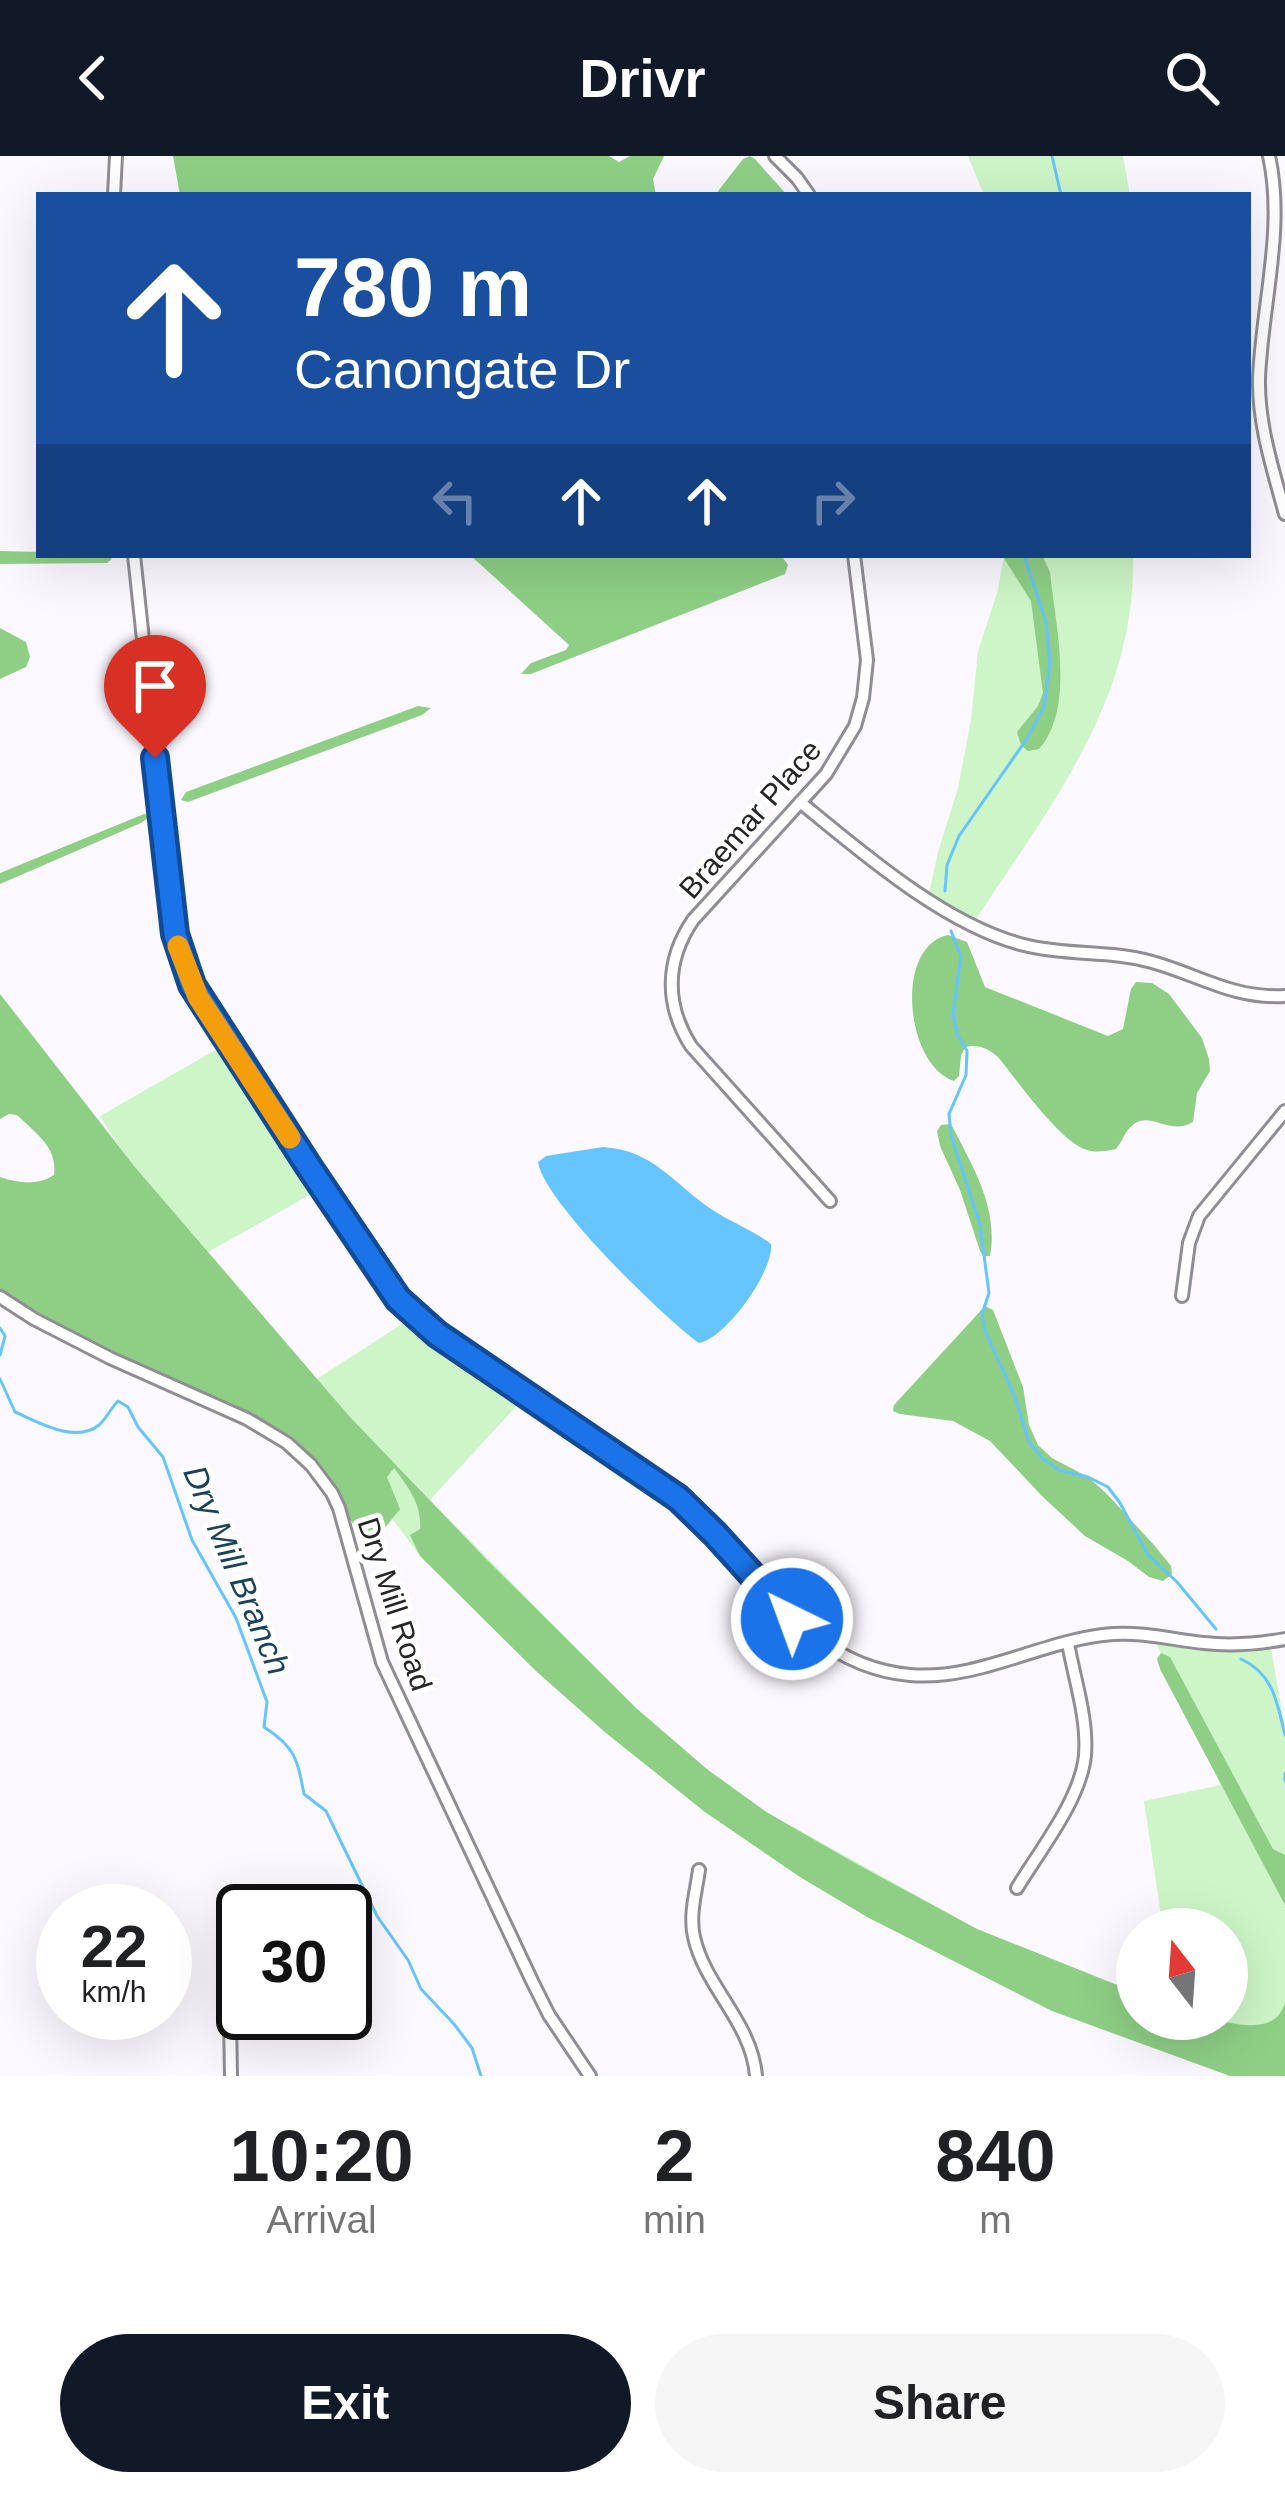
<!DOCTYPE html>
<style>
body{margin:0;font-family:Helvetica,sans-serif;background:#f6f6f6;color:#202124;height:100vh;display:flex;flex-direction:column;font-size:45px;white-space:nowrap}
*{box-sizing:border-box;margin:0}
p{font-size:39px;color:#757577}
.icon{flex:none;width:66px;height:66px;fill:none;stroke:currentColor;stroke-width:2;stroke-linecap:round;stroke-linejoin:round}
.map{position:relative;height:1920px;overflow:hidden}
.side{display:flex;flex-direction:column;background:#fff;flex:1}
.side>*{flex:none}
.guide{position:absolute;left:36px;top:36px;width:1215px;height:366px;border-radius:0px;box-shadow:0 12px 48px #0002;background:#1a4fa0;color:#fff;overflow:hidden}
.needle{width:78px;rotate:343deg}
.controls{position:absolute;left:1116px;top:1752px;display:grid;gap:24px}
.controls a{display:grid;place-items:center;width:132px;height:132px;border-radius:50%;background:#fff;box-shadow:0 12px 48px #0002;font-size:60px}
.speed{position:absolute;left:36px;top:1728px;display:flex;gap:24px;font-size:60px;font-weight:700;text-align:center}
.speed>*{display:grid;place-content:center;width:156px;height:156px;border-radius:50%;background:#fff;box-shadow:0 12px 48px #0002;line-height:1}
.speed small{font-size:30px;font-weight:400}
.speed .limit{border:6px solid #111;border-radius:18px;background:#fff;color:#111}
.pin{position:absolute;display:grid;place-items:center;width:102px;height:102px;color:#fff;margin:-123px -51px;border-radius:50% 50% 50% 0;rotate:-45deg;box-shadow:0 0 12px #0007}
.pin .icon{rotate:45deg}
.me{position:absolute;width:132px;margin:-66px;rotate:318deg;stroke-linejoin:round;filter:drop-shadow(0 0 9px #0008)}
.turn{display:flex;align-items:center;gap:42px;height:252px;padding:0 60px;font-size:54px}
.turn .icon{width:156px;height:156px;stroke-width:2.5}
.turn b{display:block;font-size:84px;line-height:102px}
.lanes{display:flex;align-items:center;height:114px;padding:0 60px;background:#0003;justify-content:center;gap:60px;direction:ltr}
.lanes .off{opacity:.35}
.eta{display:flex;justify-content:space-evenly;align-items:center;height:204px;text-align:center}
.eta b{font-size:72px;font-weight:600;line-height:84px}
.cta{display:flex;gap:24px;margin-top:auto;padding:24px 60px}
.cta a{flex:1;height:138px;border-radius:72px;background:#111827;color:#fff;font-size:48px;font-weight:600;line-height:138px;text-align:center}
.cta a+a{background:#f6f6f6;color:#202124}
header{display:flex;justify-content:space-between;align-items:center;height:156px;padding:0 60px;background:#111827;color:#fff;font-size:54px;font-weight:600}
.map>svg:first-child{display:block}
.green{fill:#cdf5c7}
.forest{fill:#8ecf85}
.water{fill:#66c4fe}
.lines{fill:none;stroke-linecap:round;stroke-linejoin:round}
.stream{stroke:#66c4fe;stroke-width:3}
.minor-casing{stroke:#908d94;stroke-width:16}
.minor{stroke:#fff;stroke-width:10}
.route-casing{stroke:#114b97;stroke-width:30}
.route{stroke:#1a73e8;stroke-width:21}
.slow{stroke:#f59e0b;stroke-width:21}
.labels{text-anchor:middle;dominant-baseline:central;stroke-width:10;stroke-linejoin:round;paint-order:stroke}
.street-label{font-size:30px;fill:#252427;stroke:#fff}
.water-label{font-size:33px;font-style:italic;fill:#1a4259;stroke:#fff}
</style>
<header><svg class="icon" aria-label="back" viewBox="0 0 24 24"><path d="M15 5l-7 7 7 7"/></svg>Drivr<svg class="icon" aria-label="search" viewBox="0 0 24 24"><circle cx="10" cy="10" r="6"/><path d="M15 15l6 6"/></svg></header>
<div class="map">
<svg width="1285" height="1920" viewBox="0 0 1285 1920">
<rect width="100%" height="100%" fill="#fbf8ff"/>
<path class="green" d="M968,0H1123L1130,39H984Z
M1004,399H1133C1137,542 1051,649 976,763L929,737L938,696L958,632L971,564L978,495L998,434Z
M0,838L119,990L100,960L226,888L317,1035L208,1096L317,1223L408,1164L438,1190L522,1244L430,1344L636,1552L708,1614L768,1657L977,1773L1137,1837V1863H1227V1773H1163L1144,1645L1221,1629L1156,1487L1228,1494L1271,1492L1285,1574V1920H1230L869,1762L800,1721L705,1656L606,1577L536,1515L420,1400Z"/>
<path class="forest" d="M173,0H609L619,6L630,0H664L653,23L656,39H180Z
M750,0L755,3L787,39H715L743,3Z
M0,395L39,396V399H107L112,403L107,407L0,408Z
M470,399H781L788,409L785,418L531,518H521L531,507L566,494L569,489Z
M1002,399H1042L1050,416C1055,467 1076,551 1039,593L1028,595L1021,589L1017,576L1038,550L1043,537L1031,445Z
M0,472L26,486L30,501L26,511L0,523Z
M418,550L431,552L422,559L188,646L181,644L186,636Z
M144,658L152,659L141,667L0,728V717Z
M948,779L967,786L985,831L1108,880L1123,873L1131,833L1136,826L1152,827L1169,838L1202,882L1209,903L1210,915L1197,937L1193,966C1167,982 1147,948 1127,975C1123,981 1121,987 1116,993C1106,995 1097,997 1087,994C1060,986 1017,924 998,901C987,892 979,888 965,891L961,900L959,920L954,925C905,909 894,790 948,779Z
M0,838L134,1010L349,1260L487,1404L636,1552L708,1614L768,1657L853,1706L977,1773L1137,1837V1863C1160,1863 1184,1860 1207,1863C1232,1866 1276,1882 1285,1846V1920H1230L1052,1855L869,1762L800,1721L705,1656L606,1577L536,1515L420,1400L410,1379L420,1373C422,1348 408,1331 394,1312L387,1321L400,1353L376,1383L370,1385L363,1382L332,1337L287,1287L118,1206L0,1140V1021C18,1027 37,1030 54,1019C58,991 35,977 17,959L9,958L0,963Z
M951,968C972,1009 999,1052 990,1100H983L980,1095L960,1034L940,990L937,975L941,969Z
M985,1150L993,1154L1023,1231L1029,1269L1038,1289L1052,1302L1088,1321L1106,1337L1154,1389L1171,1410L1172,1418L1163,1425L1149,1421L1128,1405L1085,1380L1043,1341L990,1285L953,1265L900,1258L893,1255L894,1249Z
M1161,1497L1170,1501L1273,1693L1285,1699V1749L1160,1513L1157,1503Z"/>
<path class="water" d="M603,991C653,994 673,1027 711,1053C730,1066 753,1074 771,1088C774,1115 726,1182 699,1187C664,1162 544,1046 538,1006L546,1000Z"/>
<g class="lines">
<path class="stream" d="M1052,0L1061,39
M945,735L947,709L959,680L1026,584L1044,551L1050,507L1046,466L1024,399
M951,775L961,800L953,858L957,878L967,895L966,919L949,958L951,979L980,1069L989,1137L982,1158L985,1175L1015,1241L1029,1286L1042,1302L1059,1314L1088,1321L1108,1331L1120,1347L1148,1399L1177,1426L1216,1473
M0,1172L5,1180L0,1199
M0,1223L15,1256C38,1266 75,1288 99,1269C106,1263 111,1252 118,1245L128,1251L138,1271L163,1301L192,1384L236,1462L267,1546L264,1571C295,1591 297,1602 304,1638L326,1655L377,1760L408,1804L421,1833L454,1868L472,1892L481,1920
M1241,1503C1274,1518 1277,1547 1285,1579
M1285,1617V1625"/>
<defs>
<path id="minor" d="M775,0L797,22L809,39
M1269,0C1285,72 1262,149 1259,222C1258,269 1273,313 1285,358
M114,39L116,0
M134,399L173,765L182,804L205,851L399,1143L437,1178C487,1212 538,1246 588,1280C615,1298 644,1316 670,1336C750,1399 797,1509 910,1519C980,1525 1044,1483 1113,1478C1144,1476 1174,1484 1204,1487C1231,1490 1258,1488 1285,1483
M800,646C861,696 946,770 1024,789C1066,800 1111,794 1152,806C1199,819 1233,843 1285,840
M830,1045L691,890C665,849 665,805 693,764L826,618L855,570L863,542L867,504L854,399
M1182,1140L1189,1087L1199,1060L1285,955
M0,1141L34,1163L110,1202L247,1263L287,1287L311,1309L332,1337L339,1352L382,1506L532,1825L549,1859L590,1920
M699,1714C696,1736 689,1759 694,1781C705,1831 752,1867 756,1920
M1017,1732C1040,1694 1081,1643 1085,1599C1088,1562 1074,1522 1068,1487
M230,1861L231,1920"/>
</defs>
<use href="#minor" class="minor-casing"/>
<use href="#minor" class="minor"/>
</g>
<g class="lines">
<defs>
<path id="route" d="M155,602L175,778L192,829L309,1011L398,1143L437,1178L678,1342L715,1378L792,1463"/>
</defs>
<use href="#route" class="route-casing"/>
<use href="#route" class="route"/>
<path class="slow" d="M178,790L198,841L290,982"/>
</g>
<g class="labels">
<g class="street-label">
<text transform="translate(750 663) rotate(-49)">Braemar Place</text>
<text transform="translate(395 1448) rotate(72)">Dry Mill Road</text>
</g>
<g class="water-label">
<text transform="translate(237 1414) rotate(67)">Dry Mill Branch</text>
</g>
</g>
</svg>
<div class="controls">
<a><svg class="needle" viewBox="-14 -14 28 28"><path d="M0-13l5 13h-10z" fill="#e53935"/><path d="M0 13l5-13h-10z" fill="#757577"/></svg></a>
</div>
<div class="speed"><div>22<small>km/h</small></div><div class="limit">30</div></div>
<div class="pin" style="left:155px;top:602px;background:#d93025"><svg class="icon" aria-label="arrive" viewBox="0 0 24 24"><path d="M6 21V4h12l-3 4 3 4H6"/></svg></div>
<svg class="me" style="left:792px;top:1463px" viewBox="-20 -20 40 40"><circle r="17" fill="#1a73e8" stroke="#fff" stroke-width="3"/><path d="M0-11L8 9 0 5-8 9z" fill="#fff"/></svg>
<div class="guide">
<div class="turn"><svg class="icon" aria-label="ahead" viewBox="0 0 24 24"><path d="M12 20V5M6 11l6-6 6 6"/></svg><div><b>780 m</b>Canongate Dr</div></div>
<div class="lanes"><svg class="icon off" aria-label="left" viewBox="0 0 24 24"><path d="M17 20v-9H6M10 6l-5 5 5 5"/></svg><svg class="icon" aria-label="ahead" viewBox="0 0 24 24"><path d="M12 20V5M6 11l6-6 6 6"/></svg><svg class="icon" aria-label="ahead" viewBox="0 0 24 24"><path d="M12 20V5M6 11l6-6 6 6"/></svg><svg class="icon off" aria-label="right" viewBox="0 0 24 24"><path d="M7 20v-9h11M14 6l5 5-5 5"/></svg></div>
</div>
</div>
<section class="side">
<div class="eta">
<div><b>10:20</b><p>Arrival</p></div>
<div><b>2</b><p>min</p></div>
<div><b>840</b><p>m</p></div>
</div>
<div class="cta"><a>Exit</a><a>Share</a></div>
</section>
